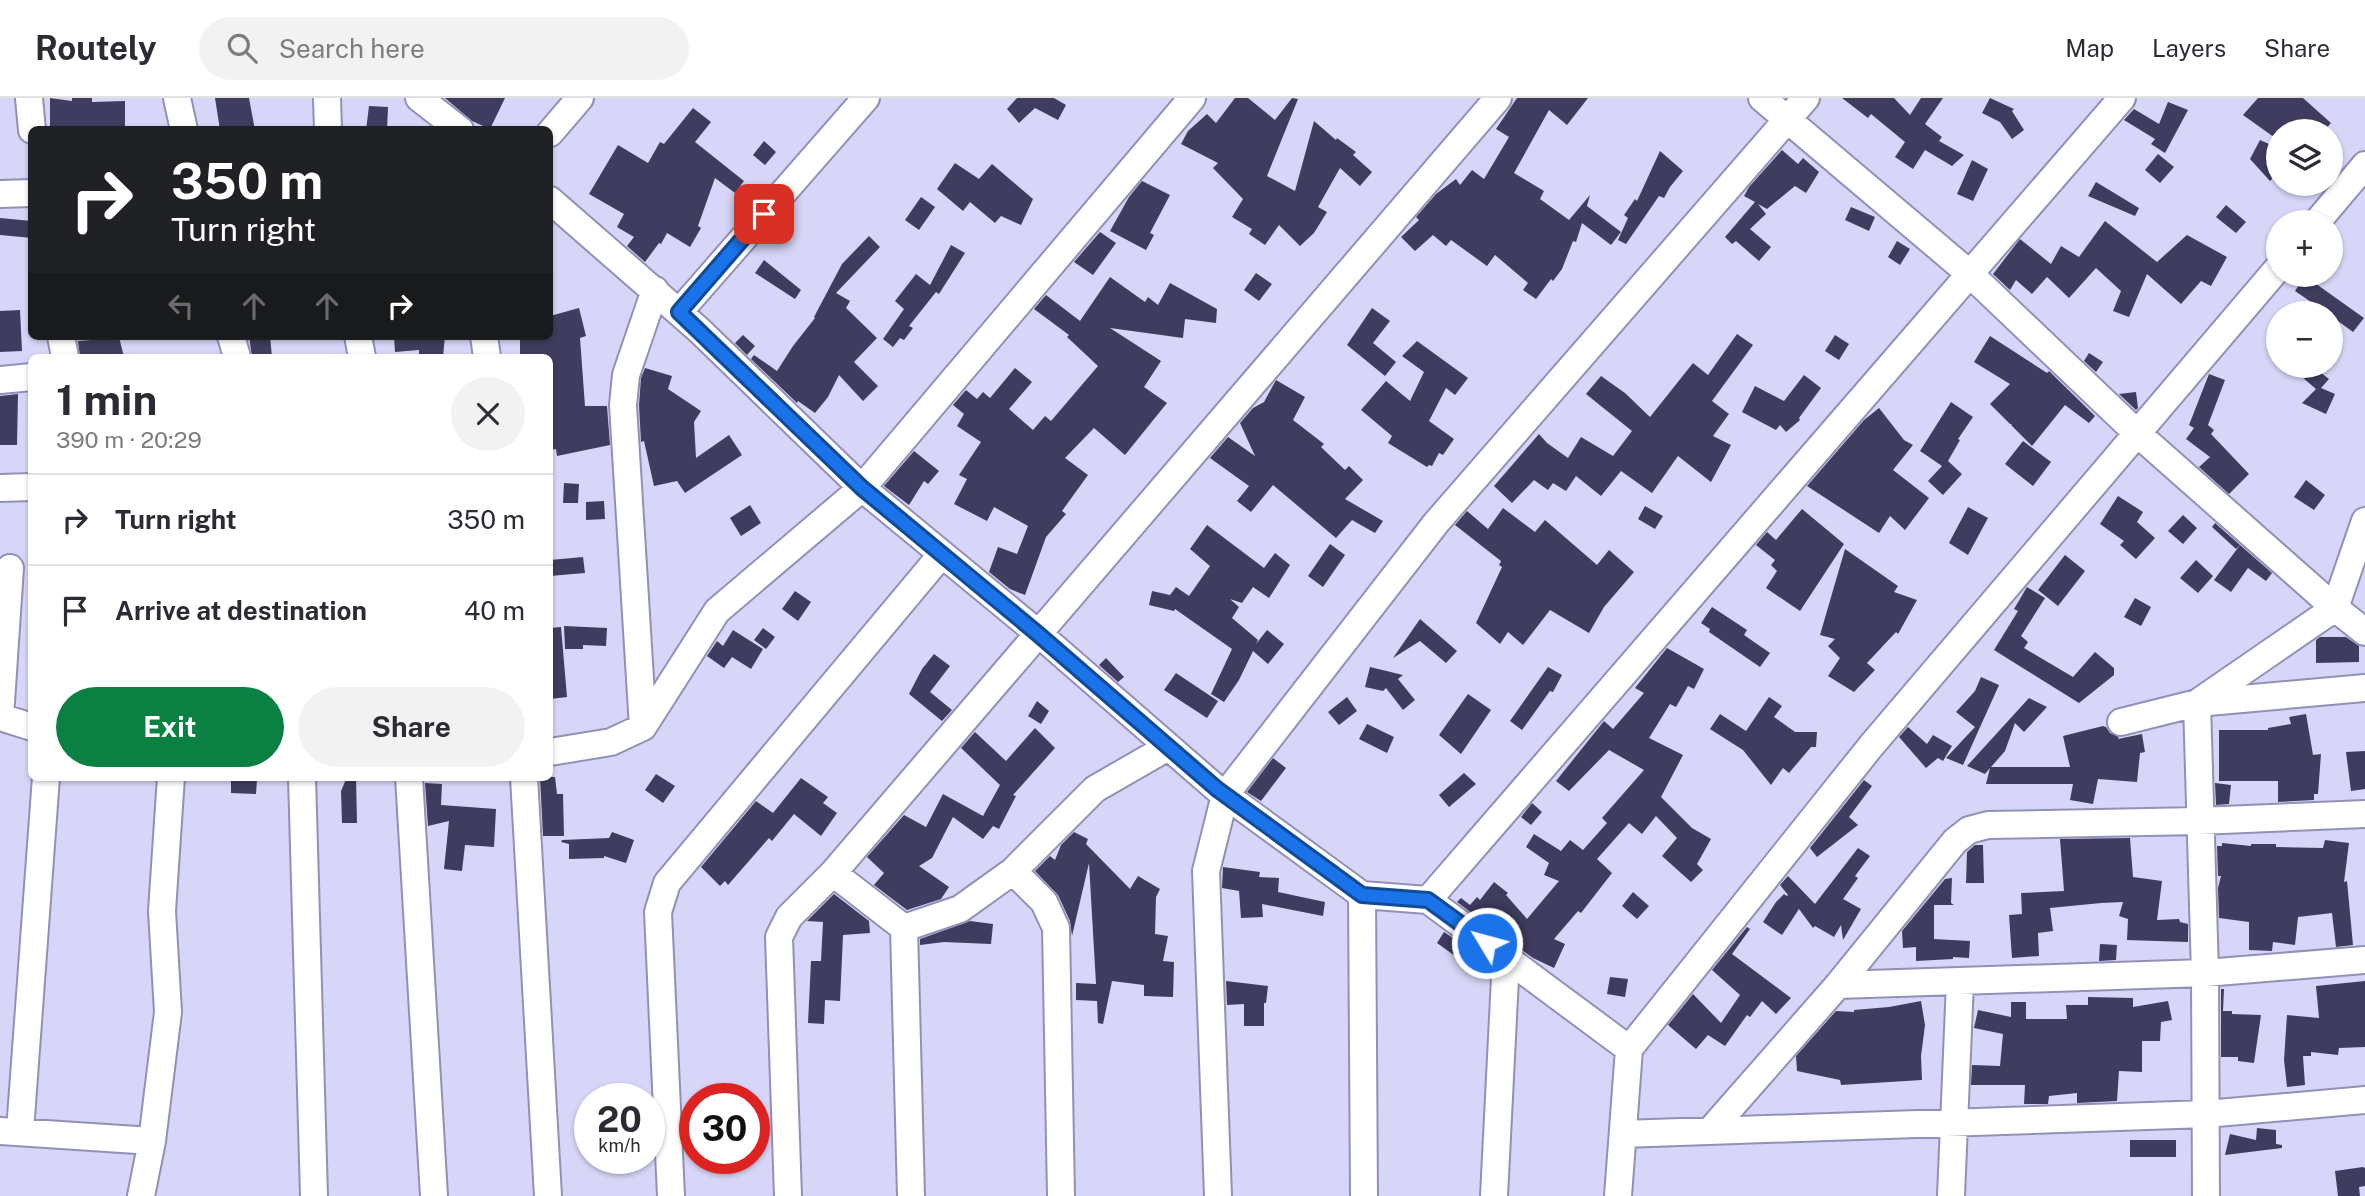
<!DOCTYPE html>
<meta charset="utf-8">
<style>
body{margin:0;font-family:"Public Sans",sans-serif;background:#f2f2f3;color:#2b2b33;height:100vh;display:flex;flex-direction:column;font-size:26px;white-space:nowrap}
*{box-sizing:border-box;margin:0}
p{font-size:23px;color:#7c7c81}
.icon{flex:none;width:38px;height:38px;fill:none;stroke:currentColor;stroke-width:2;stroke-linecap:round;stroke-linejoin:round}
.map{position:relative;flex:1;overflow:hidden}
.sheet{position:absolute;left:28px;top:256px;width:525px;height:427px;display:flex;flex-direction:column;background:#fff;border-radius:10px;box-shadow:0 2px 5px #0004}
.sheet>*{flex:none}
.banner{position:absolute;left:28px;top:28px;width:525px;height:214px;border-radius:10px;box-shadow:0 2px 5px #0004;background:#202124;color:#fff;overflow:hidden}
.fabs{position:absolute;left:2266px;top:21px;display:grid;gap:14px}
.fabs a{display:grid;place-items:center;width:77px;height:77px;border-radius:50%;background:#fff;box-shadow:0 2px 5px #0004;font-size:35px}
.speed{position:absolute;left:574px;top:985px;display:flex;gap:14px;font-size:35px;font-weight:700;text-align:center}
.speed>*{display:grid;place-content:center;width:91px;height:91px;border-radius:50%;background:#fff;box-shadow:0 2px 5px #0004;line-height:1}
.speed small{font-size:18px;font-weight:400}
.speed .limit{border:10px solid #d22;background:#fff;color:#111}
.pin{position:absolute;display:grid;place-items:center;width:60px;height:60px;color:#fff;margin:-30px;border-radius:14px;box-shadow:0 4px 10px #0006}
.me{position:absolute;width:77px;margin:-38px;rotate:307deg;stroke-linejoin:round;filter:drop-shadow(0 0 5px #0008)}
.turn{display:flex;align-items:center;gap:24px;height:147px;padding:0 28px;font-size:32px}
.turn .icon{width:91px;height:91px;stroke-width:2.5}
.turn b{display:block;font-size:49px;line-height:60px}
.lanes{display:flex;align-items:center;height:66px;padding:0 28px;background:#0003;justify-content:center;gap:35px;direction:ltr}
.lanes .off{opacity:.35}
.round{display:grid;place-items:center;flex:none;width:74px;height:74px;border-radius:37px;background:#f2f2f3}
.headline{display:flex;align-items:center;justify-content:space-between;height:119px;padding:0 28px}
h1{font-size:42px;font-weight:700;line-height:52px}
.action{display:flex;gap:14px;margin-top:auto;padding:14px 28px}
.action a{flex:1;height:80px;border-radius:42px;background:#0b8043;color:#fff;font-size:28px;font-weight:700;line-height:80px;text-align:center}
.action a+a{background:#f2f2f3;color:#2b2b33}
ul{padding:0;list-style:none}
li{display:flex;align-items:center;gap:21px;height:91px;padding:0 28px;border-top:2px solid #e1e1e2}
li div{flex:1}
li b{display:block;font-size:26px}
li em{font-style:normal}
header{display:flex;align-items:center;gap:42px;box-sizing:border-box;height:98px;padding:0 35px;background:#fff;border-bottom:2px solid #e1e1e2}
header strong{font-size:33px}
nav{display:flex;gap:38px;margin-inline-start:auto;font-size:24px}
.search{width:490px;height:63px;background:#f2f2f3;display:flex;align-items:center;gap:18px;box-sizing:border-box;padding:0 24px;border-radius:38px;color:#7c7c81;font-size:26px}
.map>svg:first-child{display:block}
.building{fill:#3f3c5f}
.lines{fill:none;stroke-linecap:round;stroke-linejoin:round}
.minor-casing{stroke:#9190b7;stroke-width:30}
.minor{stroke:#fff;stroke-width:26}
.route-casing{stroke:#114b97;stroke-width:18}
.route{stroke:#1a73e8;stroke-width:12}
</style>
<header>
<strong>Routely</strong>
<div class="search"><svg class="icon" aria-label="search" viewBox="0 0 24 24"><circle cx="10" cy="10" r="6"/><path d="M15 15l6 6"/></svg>Search here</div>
<nav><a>Map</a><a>Layers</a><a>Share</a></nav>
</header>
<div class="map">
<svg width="2365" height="1098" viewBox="0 0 2365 1098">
<rect width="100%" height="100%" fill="#d7d6f8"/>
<path class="building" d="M50,0L72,3V0H92V4L125,3V32H50Z
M215,0H249L255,32H220Z
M445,0H505L490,31L472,23Z
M1017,0H1054L1066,7L1058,22L1035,10L1019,25L1007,11Z
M1235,0H1248L1275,22L1292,0L1298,1L1267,78L1295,93L1314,23L1336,42L1337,40L1356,54L1353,57L1372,74L1360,88L1340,70L1318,109L1327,114L1314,135L1300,148L1279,127L1265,147L1249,136L1252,131L1232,119L1243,101L1213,70L1218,65L1181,46L1188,33L1207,16L1216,25Z
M1517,0H1588L1567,27L1549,12L1514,75L1544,93L1540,101L1569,122L1590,97L1587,108L1621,134L1611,147L1582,125L1576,144L1573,143L1562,171L1553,183L1551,181L1536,201L1523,192L1528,185L1495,157L1487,168L1451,142L1446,148L1433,137L1415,153L1401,139L1419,122L1416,119L1436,96L1456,81L1460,87L1472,72L1484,81L1509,39L1496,31Z
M1842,0H1894L1910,17L1921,0H1943L1925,26L1942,39L1939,43L1964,57L1952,68L1925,52L1913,71L1895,59L1905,44L1871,16L1868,20Z
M1990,0L2014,11L2012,13L2024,32L2012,41L2000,24L1982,15Z
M2258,0H2303L2331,25L2324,33H2278V42L2243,17Z
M2168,4L2188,12L2165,55L2151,46L2155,41L2124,22L2134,11L2159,26Z
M369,8L388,9L387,32H366Z
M693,10L711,24L695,44L744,83L735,95L715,80L698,128L701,130L690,149L667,135L661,146L659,145L645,164L627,148L634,139L617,129L624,116L589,96L618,47L648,65L660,44L664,46Z
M2260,42L2278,50V75L2270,83L2250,61Z
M764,43L776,54L765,67L753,57Z
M1782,52L1798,66L1803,60L1819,74L1806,95L1795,88L1767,111L1758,106L1766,116L1750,131L1771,149L1759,163L1736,143L1732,146L1725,139L1755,104L1744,98L1749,89Z
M1660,53L1683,73L1670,89L1664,100L1659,98L1626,146L1618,142L1628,120L1624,117L1635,101L1637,103Z
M2158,56L2174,69L2160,85L2145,72Z
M1972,62L1988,71L1973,103L1957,96Z
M955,65L979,81L992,66L1033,101L1021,127L1001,118L995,125L970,104L963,113L937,91Z
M1142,83L1170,97L1150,135L1154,137L1146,152L1110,133L1129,99Z
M2096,84L2139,110L2135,118L2088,98Z
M921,99L935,109L919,132L905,122Z
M2226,107L2246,124L2236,135L2216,119Z
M1851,109L1875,119L1869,133L1845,122Z
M0,120L32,123V140L0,137Z
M2105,123L2157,164L2187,137L2227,159L2211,188L2201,183L2181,206L2147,176L2129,219L2113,213L2121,193L2096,170L2069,200L2047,179L2032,196L2016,182L2010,192L1993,176L2020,141L2051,166L2061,148L2079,159Z
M1100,134L1116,145L1093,177L1074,164Z
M869,138L880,149L836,195L850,203L846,210L877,240L854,264L878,288L863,303L839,277L828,299L815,315L798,303L797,305L751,261L754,257L777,273L793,248L815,220L814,219L842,166Z
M1897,143L1910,151L1900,167L1888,159Z
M951,147L965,155L939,196L936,194L909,228L913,230L904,242L900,240L893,249L883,241L904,211L895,203L916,176L930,187Z
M764,162L801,192L795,201L755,175Z
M1256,175L1272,186L1259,203L1244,192Z
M2305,178L2364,220L2353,234L2331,218V215H2327L2295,193Z
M1110,179L1145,204L1148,199L1158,207L1170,185L1217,211L1216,225L1185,221L1183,240L1110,230L1161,263L1144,289L1167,305L1125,357L1094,330L1065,360L1088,377L1062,413L1066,416L1046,439L1025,497L1010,491L989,474L998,449L1017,456L1028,428L994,409L987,423L954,406L967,381L959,377L981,344L957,328L964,316L953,307L966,292L977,301L983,294L990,300L1015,270L1032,284L1009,311L1033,332L1045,318L1051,323L1098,268L1067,239L1069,237L1034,211L1046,197L1080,223Z
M579,210L586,238L580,240L585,308H607L610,347L557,358L556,351L550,352V259H520V238H550V218Z
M1372,210L1390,223L1373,245L1396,264L1385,278L1347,247Z
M20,212L22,253L0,254V213Z
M1737,236L1753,247L1712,303L1729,316L1713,338L1731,347L1711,384L1678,358L1652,395L1621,373L1601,398L1576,378L1566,393L1553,385L1548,392L1534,382L1512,405L1494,388L1539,336L1547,345L1568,360L1581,339L1613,358L1632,333L1586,296L1601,278L1625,295L1650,319L1693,265L1708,277Z
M743,237L755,248L747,257L735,245Z
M1835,237L1849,246L1839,262L1825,253Z
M249,238H270L272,259H252Z
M394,238H445L443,259H419V252L395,254Z
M1990,238L2047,275L2049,273L2095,318L2089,325L2065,307L2032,348L2011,327L2012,326H2010L1990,306L2010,286L1974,264Z
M119,239L124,259H80L78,243L92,242V240Z
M1417,243L1468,280L1455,297L1446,290L1429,323L1454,341L1443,357L1439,355L1432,368L1429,367L1427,369L1388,345L1392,338L1361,312L1386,283L1410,303L1424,274L1402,258Z
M2089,255L2103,264L2096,274L2084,263Z
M2312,268L2329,281L2321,290L2335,296L2326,316L2302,305L2316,291L2302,279Z
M645,270L672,278L668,291L701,313L694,324L696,360L729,337L742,357L685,395L677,383L654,388L644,343L641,344L639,307L641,280Z
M2209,276L2225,282L2208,327L2214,332L2211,336L2249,376L2229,396L2199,369L2210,359L2186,341L2194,330L2189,327Z
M1804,277L1821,290L1799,320L1800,322L1786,334L1780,327L1776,332L1742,314L1755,288L1784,303Z
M1276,282L1305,299L1293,322L1324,346L1321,349L1345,372L1349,368L1363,382L1345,401L1383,423L1375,435L1352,422L1336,440L1273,387L1251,414L1237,403L1249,388L1210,360L1228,339L1255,358L1240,325L1253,310L1264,304Z
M2136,294L2138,310L2136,312L2119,296Z
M18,296L17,347H0V298Z
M1951,304L1973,319L1958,341L1960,342L1948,363L1962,376L1943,397L1928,383L1942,368L1920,353Z
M1879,310L1904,342L1913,347L1893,372L1929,400L1905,432L1890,418L1879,435L1807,388L1864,322Z
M2023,343L2051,364L2033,388L2005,366Z
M914,353L939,373L928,386L924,383L909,407L884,388Z
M2306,382L2325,397L2314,412L2294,399Z
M564,385L579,386L578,405H563Z
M2118,398L2143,414L2137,424L2155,440L2136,461L2120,447L2124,443L2100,426Z
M604,403L605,421L586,422V404Z
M750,407L761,425L741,438L730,420Z
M1645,408L1663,418L1655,431L1638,421Z
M1968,409L1988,420L1968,457L1949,445Z
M1503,410L1535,434L1545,422L1597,467L1609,452L1634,474L1604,509L1589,535L1550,512L1523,547L1508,534L1500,546L1476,525L1502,469L1499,467L1501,463L1455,427L1467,413L1488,431Z
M1802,411L1844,446L1800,513L1766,490L1777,473L1771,467L1775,462L1756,447L1767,434L1776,442Z
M2183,417L2197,430L2183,446L2168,433Z
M2215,425L2240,447L2236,451L2212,429Z
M1207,427L1264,470L1275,455L1290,467L1269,500L1253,489L1242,505L1230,501L1239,509L1232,520L1258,542L1256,546L1267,532L1284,546L1268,566L1253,553L1239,582L1224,604L1211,596L1232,551L1175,511L1174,513L1149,507L1152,493L1170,497L1176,489L1189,498L1210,468L1190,451Z
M1330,446L1345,457L1323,489L1308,478Z
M2240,447L2272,475L2266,483L2248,470L2231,494L2214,482Z
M1845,451L1898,488L1894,494L1917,502L1898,536L1896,534L1867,565L1875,572L1854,594L1828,578L1840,560L1828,548L1835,541L1820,537Z
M2065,457L2085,473L2058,508L2038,492Z
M583,459L585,475L550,478V462Z
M2196,462L2213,478L2198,495L2180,480Z
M2027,489L2045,500L2021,538L2028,544L2024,550L2073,579L2095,554L2114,570V577L2079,605L1994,552L2018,513L2014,511Z
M795,493L811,504L798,523L782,511Z
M2135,500L2151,509L2141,528L2124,519Z
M1712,509L1747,532L1744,537L1770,555L1760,569L1709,534L1710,531L1701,525Z
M1420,521L1457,553L1446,565L1420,543L1393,560Z
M564,528L607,530L606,548L583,547V551H565Z
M561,529L567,599L550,601V530Z
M763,530L775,539L766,551L754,542Z
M733,532L763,551L751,571L732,559L724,570L707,558L717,543L723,548Z
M2320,539H2346L2359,548V564L2316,565V542Z
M1667,550L1704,571L1694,591L1688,588L1676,609L1670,606L1649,640L1683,657L1661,699L1692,730L1711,741L1697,766L1703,772L1691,784L1662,758L1677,740L1656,718L1642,736L1629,725L1597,761L1612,775L1581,815L1578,813L1554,841L1565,846L1554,870L1533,860L1519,850L1522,842L1495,814L1485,825L1457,804L1461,800L1470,807L1477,799L1480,802L1494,784L1508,795L1506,797L1527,821L1559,783L1544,777L1549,765L1526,749L1534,736L1561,753L1570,742L1583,752L1607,725L1602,720L1644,672L1609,652L1569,693L1556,683L1604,623L1613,631L1644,595L1635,590Z
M934,556L950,568L930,594L952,612L942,623L909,596L922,571Z
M1106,560L1124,579L1118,584L1099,567Z
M1370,569L1403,577L1398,581L1415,602L1403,612L1386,590L1383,593L1365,589Z
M1548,569L1562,577L1553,594L1550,593L1522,632L1510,623Z
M1176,575L1218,603L1207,620L1164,592Z
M1981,579L1999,587L1963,667L1946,660L1975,629L1956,614L1975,593Z
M1468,596L1491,612L1461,656L1439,637Z
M1347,599L1357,613L1339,627L1328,614Z
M1769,599L1782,608L1774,619L1795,634H1817L1816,649H1811L1789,675L1783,670L1771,687L1743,652L1710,631L1720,616L1746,633Z
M2029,600L2047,609L2024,634L2015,625L2005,653L1991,669H2070L2063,638L2103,628L2106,629L2110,635L2119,639L2118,641L2142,636L2145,654L2140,655L2137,684L2098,681L2093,706L2070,702L2073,686H1986L1990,670L1985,676L1967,668Z
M1037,603L1049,613L1041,626L1028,618Z
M2306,616L2313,657L2321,656L2318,696H2314V702L2278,704V683H2219V632H2268V630L2291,626L2289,619Z
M1367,626L1394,639L1387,655L1359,641Z
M1908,629L1927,646L1933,637L1952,648L1943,663L1938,660L1926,670L1899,639Z
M1035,630L1055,650L1013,697L1016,698L999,731L993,728L983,741L953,719L932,760L919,768L949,789L941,801L907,812L874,787L884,775L867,759L904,717L926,729L943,696L983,718L1000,687L961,650L975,634L1006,663Z
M2365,653V691L2351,693L2346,654Z
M1273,660L1286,670L1261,703L1247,694Z
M1464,675L1476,686L1449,709L1439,697Z
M656,676L675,688L663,705L645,692Z
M231,679L257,681L256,696L231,695Z
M347,679H356L357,725H342L341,693Z
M540,679H555L557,696H563L564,738H543Z
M801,680L828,699L823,705L837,715L821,738L794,716L772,743L769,740L728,787L725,783L720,788L701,769L756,703L773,715Z
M1864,682L1872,688L1849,719L1858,727L1817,759L1810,750Z
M425,685L442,686L441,707L496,711L494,749L465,747L462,773L444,771L449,723L428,728Z
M2215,685L2231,687L2229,706L2216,707Z
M1532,705L1542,714L1531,727L1521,719Z
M612,734L634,742L626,765L604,758V760L569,761V746L561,744L562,742L609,740Z
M1074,734L1088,741L1086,746L1130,791L1138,778L1160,791L1156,799L1155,836L1168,838L1163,863L1174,864L1173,899L1144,898V887L1112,883L1103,926L1098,925L1097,903L1076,902V885L1096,886L1089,765L1072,838L1070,823L1058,797L1035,773L1050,758L1055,762L1061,747Z
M2130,740L2133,779L2162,783L2157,822L2179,821L2180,824L2188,826V844L2127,842L2128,821L2119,818L2123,804L2101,805L2050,810L2053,833L2038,835L2039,858L2012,860L2009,817L2022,816L2021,795L2064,793L2060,741Z
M2325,742L2349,745L2344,784L2347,783L2353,847L2336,849L2332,815L2298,819L2295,847L2273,844L2272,853L2249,852V824L2219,820L2218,790L2221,778H2218L2217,748H2222V745L2251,748V746H2276V749L2323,750Z
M1975,747H1983L1984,785H1966L1967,754Z
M1858,750L1870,758L1855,778L1858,780L1843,801L1861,811L1843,842L1841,827L1834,839L1815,828L1813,830L1799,811L1782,837L1763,824L1776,804L1784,796L1787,798L1788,797L1780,787L1788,778L1815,806Z
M1223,769L1260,774L1259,779L1279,780L1278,794L1325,804L1323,818L1262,806L1263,819L1241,820L1239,793L1222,790Z
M1952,780L1951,805L1954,807H1934V841L1970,843L1969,860L1953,859V861L1916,863V849L1903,850L1902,833L1945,781Z
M1633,794L1649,808L1637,821L1622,808Z
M834,796L869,823L870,835L843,837L840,903L825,902L824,926L808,925L811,863H821L823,824L807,823Z
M970,823L993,826L991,846L944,844L920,847V841Z
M1747,829L1750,831L1732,856L1791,900L1776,916L1762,903L1750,919L1747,917L1725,948L1708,937L1696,951L1668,927L1693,896L1721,925L1740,897L1712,872Z
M1444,834L1463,847L1455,858L1437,845Z
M2100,846L2117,847L2116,862L2099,863Z
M1610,879L1628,881L1625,899L1607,896Z
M1226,883L1268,888L1266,905H1264V928H1244V906L1227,907Z
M2365,883V949L2339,950L2338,957L2311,954V958H2303L2305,987L2287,989L2284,962L2287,917L2319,920L2316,888Z
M2221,891H2224L2223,913H2232V916L2261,917L2254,965L2238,963V959H2221Z
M2088,899L2133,900V909L2168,903L2172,922L2161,924L2160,943H2142V974L2119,973L2117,1003L2077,1005V995L2049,998L2048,1006H2024L2025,987H1971L1972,967L2000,968L2003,936L1974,930L1978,912L2011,919V904H2026V921H2067L2066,907H2088Z
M1921,903L1925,927L1921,958L1922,982L1841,987L1840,982L1797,973L1796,958L1836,913L1854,914V912L1889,909Z
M2257,1030L2276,1032V1046L2282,1047V1050L2225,1057L2230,1036L2256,1042Z
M2130,1042H2176V1059H2130Z
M2363,1069L2365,1070V1088L2359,1089L2360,1098H2338L2335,1073Z"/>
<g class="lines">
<defs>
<path id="minor" d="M29,0L32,32
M177,0L184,32
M327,0L328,32
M419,0L460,32
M1762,0L1970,176L2138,336L2335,510L2197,605
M550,35L580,0
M0,96L32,95
M550,102L699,232L862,390L1039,536L1217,691L1362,797L1428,802L1629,951
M2317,124L2365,67
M679,214L866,0
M61,238L65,259
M231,238L237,259
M358,238L362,259
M484,238L487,259
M0,282L32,279
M0,390L32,389
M2365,423L2335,510L2365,534
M2197,605L2205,875L2206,1098
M0,619L10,470
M0,619L32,629
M2121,624L2197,605L2365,590
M643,629L623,307L626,277L655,192
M550,654L611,644L643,629L717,513L862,390L1192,0
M302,679L314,1098
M409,679L434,1098
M524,679L548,1098
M833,775L904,830L911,1098
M1362,797L1364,1098
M1428,802L2122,0
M904,830L960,811L1013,773
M1838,887L2205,875L2365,862
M0,1033L152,1043
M20,1033L46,679
M1710,1033L1838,887L1955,743L1969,732L1988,727L2199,723L2365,716
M1623,1036L2206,1016L2365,1002
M141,1098L152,1043L168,914L162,813L171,679
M671,1098L658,814L667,785L942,456
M788,1098L779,839L789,819L833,775L1498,0
M1061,1098L1056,830L1044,804L1013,773L1095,691L1168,649
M1218,1098L1206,773L1225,697L1436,425L1806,0
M1494,1098L1506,860
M1618,1098L1629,951L1871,648L2278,170
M1951,1098L1960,884"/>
</defs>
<use href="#minor" class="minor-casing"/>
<use href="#minor" class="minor"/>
</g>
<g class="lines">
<defs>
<path id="route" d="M764,116L679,214L862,390L1038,536L1217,691L1362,797L1428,802L1487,845"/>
</defs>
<use href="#route" class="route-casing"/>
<use href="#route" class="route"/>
</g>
</svg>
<div class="fabs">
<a><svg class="icon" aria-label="layers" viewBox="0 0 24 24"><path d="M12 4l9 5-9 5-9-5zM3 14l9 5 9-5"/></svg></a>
<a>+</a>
<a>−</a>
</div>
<div class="speed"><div>20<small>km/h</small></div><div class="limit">30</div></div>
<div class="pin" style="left:764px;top:116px;background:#d93025"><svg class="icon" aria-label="arrive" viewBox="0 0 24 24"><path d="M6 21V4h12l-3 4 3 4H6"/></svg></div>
<svg class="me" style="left:1487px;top:845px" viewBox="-20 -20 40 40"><circle r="17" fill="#1a73e8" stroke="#fff" stroke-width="3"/><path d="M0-11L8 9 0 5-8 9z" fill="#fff"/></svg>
<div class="banner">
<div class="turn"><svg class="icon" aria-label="right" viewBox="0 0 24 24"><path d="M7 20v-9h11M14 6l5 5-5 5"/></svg><div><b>350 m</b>Turn right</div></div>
<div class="lanes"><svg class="icon off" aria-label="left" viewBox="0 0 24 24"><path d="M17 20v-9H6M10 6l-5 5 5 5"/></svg><svg class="icon off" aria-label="ahead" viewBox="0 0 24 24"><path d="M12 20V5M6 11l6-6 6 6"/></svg><svg class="icon off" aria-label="ahead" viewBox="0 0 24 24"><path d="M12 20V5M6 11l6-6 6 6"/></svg><svg class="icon" aria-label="right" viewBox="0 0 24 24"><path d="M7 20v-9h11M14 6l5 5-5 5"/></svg></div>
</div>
<section class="sheet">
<div class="headline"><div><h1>1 min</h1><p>390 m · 20:29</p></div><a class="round"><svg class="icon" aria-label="close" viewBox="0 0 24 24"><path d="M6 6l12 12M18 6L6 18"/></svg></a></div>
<ul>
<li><svg class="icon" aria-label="right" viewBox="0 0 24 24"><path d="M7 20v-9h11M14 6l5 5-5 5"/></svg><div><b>Turn right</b></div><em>350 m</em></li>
<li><svg class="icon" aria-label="arrive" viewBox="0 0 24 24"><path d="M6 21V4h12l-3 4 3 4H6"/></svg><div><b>Arrive at destination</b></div><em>40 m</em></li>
</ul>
<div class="action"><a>Exit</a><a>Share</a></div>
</section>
</div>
